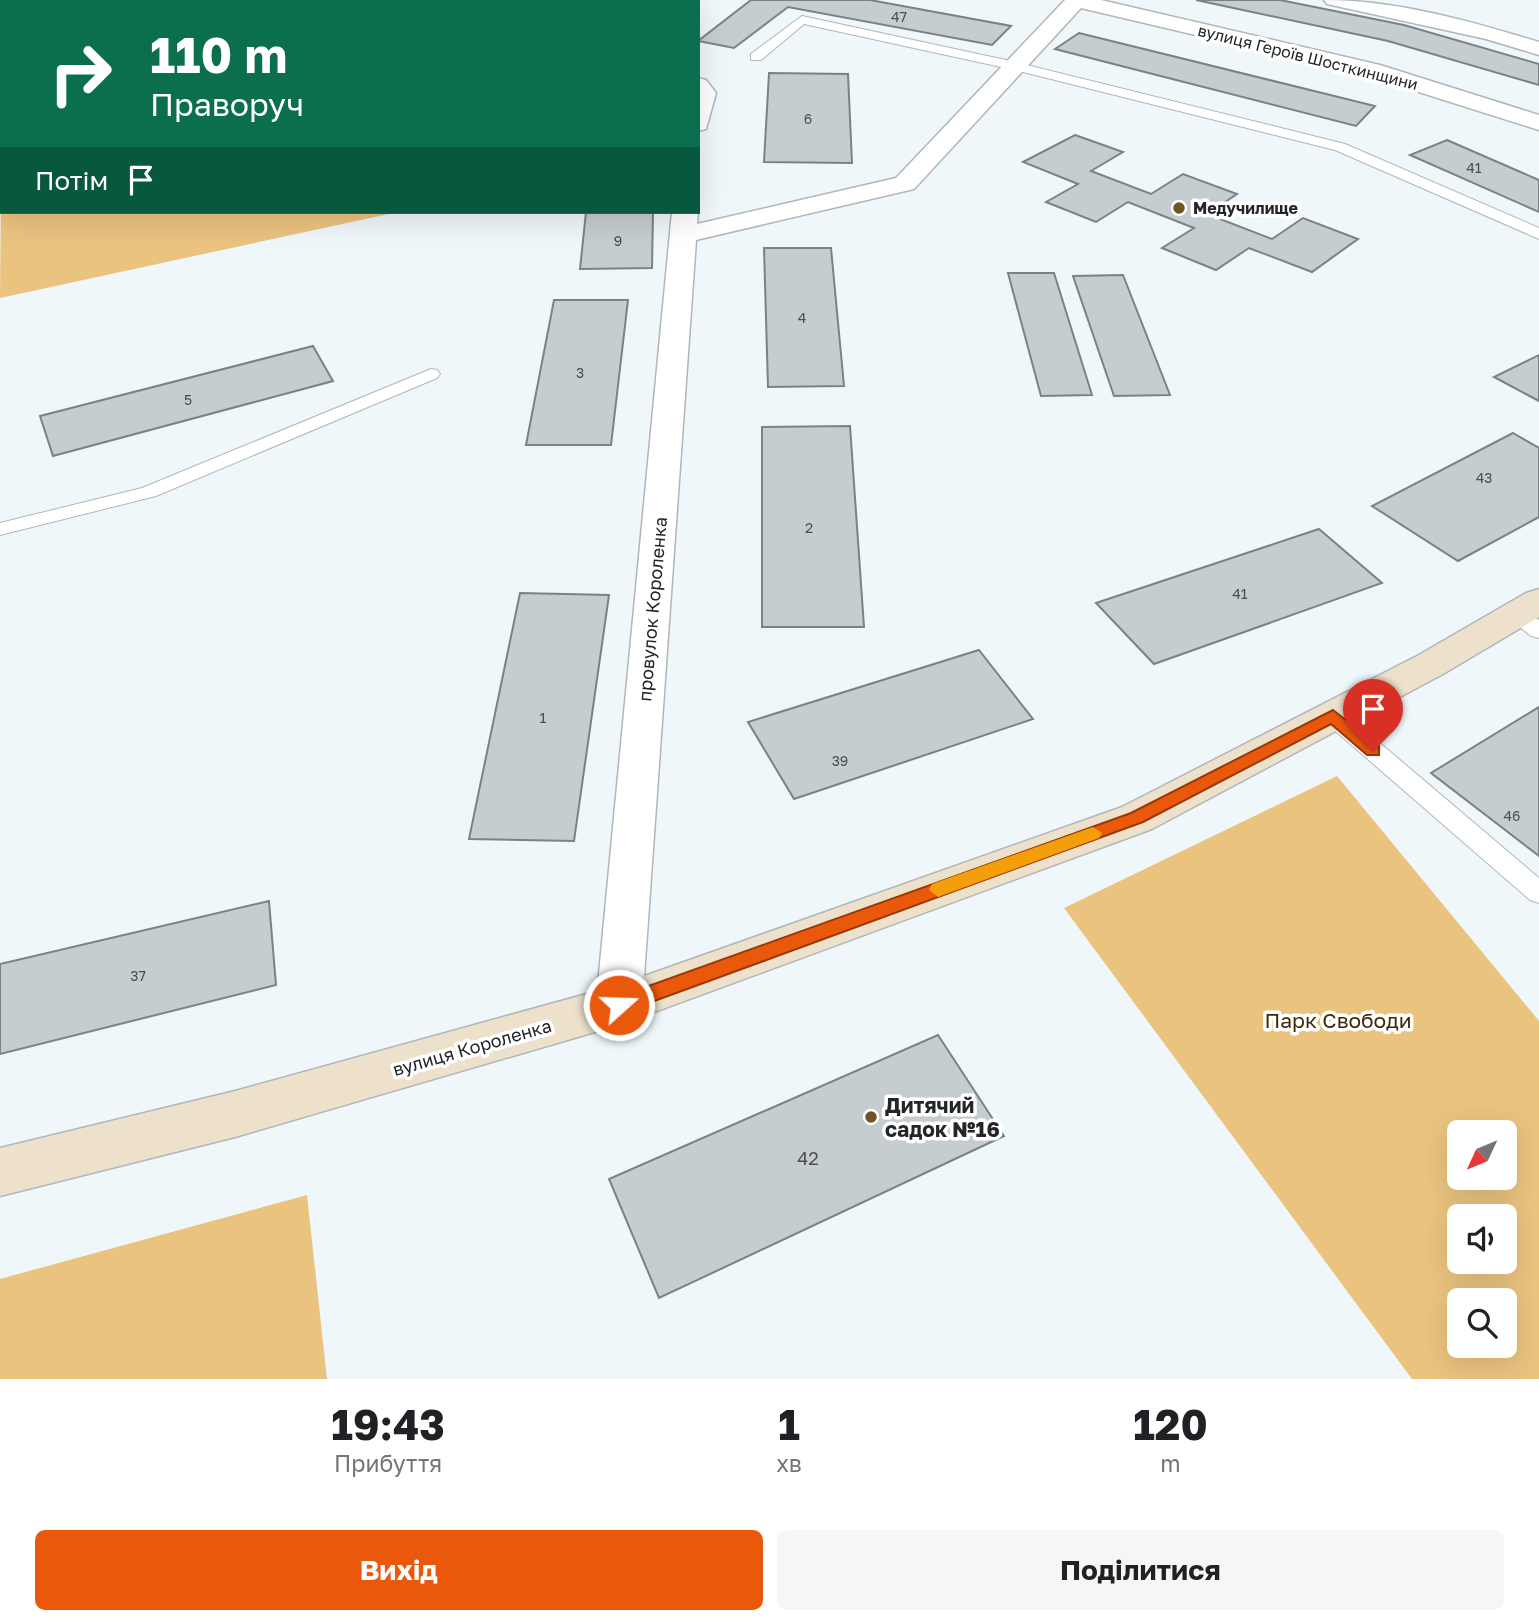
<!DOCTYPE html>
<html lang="uk">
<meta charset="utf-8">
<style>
body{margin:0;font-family:"Golos Text",sans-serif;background:#f6f6f6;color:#202124;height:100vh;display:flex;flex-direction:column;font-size:26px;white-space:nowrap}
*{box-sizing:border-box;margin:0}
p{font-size:23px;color:#757577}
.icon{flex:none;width:38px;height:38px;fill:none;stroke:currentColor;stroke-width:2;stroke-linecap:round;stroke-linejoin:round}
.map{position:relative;height:1379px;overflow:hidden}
.drawer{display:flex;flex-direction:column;background:#fff;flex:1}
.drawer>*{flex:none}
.hud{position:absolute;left:0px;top:0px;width:700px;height:214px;box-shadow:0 7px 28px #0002;background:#0b6e4f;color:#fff;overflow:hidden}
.needle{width:46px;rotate:226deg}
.controls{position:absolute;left:1447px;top:1120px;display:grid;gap:14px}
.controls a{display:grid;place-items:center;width:70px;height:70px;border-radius:10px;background:#fff;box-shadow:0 7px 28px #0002;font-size:35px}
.pin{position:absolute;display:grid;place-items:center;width:60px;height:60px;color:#fff;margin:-72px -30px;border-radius:50% 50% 50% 0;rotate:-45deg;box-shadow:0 0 7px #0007}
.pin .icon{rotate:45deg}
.me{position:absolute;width:77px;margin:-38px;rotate:70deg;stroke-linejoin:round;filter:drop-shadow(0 0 5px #0008)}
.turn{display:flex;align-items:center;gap:24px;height:147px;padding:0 35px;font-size:32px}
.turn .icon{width:91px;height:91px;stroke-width:2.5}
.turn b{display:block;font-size:49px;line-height:60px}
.then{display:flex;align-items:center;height:66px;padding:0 35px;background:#0003;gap:14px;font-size:26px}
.eta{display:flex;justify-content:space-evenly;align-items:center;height:119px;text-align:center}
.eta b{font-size:42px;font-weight:700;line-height:49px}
.button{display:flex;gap:14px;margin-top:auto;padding:14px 35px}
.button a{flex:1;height:80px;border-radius:10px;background:#ea580c;color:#fff;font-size:28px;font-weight:700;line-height:80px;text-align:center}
.button a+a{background:#f6f6f6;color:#202124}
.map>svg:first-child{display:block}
.green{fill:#eac37f;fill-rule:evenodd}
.building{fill:#c6cdd0;stroke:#7b8285;stroke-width:2}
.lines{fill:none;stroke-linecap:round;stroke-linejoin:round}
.lane-casing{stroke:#b0b6b9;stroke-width:2}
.street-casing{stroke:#b0b6b9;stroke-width:3}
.secondary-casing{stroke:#b0b6b9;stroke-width:3}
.lane{fill:#fff;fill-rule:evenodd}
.street{fill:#fff;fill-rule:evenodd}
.secondary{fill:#ede1cc;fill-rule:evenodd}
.route{fill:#ea580c;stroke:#983908;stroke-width:2}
.slow{fill:#f59e0b}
.poi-dot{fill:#6e5426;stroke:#fff;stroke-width:2.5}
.labels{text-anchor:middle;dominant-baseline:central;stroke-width:7;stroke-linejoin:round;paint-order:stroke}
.number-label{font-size:14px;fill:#4c4f50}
.far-street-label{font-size:16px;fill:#232526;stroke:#fff}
.far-poi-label{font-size:16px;font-weight:bold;fill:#232526;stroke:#fff;text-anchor:start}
.street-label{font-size:18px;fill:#232526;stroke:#fff}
.near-number-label{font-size:18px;fill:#4c4f50}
.near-park-label{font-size:21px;fill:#3d2b08;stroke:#fff}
.near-poi-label{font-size:21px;font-weight:bold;fill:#232526;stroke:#fff;text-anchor:start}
</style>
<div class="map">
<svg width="1539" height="1379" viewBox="0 0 1539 1379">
<rect width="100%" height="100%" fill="#f0f7fb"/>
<path class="green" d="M2,73V212H398L0,298Z
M1337,776L1539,1021V1379H1412L1064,908ZM1460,1132H1505V1178H1460ZM1505,1216V1262H1460V1216ZM1505,1300V1346H1460V1300Z
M307,1195L327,1379H0V1279Z"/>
<path class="building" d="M751,0H870L1011,26L992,45L788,7L734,48L698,41Z
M1196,0H1280L1404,25L1539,64V85L1388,41Z
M1079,33L1375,106L1356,126L1055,49Z
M769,73L848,74L852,163L764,162Z
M1075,135L1123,152L1091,171L1151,194L1183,174L1237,194L1207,214L1272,239L1303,218L1358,239L1312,272L1249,248L1216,270L1162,248L1194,228L1128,202L1096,222L1046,202L1078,184L1023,162Z
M1447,140L1539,180V212L1410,155Z
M586,212H653L652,268L580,269Z
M764,248H831L844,386L768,387Z
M1008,273H1054L1092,395L1041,396Z
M1123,275L1170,395L1114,396L1073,276Z
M554,300H628L611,445H526Z
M313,346L333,381L53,456L40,416Z
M1539,355V401L1494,377Z
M850,426L864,627H762V427Z
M1513,433L1539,448V517L1458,561L1372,506Z
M1319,529L1382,583L1154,664L1096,603Z
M520,593L609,595L574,841L469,839Z
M979,650L1033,719L794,799L748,722Z
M1539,707V856L1431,773Z
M269,901L276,985L0,1054V964Z
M938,1035L1004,1136L659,1298L609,1179Z"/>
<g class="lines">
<defs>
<path id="lane" d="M802,16L1015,62L1345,144L1539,228V239L1335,150L1015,70L804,24L761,60H751V54Z
M431,369L437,370L440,374L437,378L156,496L0,535V523L142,488Z
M1516,608L1539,620V638L1531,636L1505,615L1508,610Z
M1333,708L1341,710L1539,878V903L1530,900L1325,722L1321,716L1325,710Z"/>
<path id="street" d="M1065,0H1101L1380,65L1539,115V130L1365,75L1081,8L914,189L696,240L642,1005L636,1019L619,1025L602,1019L596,1005L672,212H698L697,224L896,178Z
M1324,0C1396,0 1470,21 1539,42V55L1486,39L1327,4Z
M698,78L706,80L716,93L706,129L698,131Z"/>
<path id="secondary" d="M1539,589V617L1443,674L1152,829L619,1025L235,1137L0,1196V1148L235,1091L619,985L1122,807L1417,656L1526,593Z"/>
</defs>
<use href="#lane" class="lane-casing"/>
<use href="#street" class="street-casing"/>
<use href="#secondary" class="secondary-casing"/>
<use href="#lane" class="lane"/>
<use href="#street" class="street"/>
<use href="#secondary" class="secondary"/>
</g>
<path class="route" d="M1333,710L1379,746V755H1367L1331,724L1143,822L619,1014L612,1011L610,1005L612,999L1131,813Z"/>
<path class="slow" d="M1093,827L1102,833L1099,838L938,897L929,890L932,884Z"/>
<g class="poi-dot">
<circle cx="1179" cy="208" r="7"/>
<circle cx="871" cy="1117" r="7"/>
</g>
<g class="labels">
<g class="number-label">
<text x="899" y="16">47</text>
<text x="808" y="118">6</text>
<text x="1474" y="167">41</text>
<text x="618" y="240">9</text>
<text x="802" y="317">4</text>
<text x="580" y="372">3</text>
<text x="188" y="399">5</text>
<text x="1484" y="477">43</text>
<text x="809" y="527">2</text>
<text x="1240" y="593">41</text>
<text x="543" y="717">1</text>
<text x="840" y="760">39</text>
<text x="1512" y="815">46</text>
<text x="138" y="975">37</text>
</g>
<g class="far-street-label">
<text transform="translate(1308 57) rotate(14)">вулиця Героїв Шосткинщини</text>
</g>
<g class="far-poi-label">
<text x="1193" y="208">Медучилище</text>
</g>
<g class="street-label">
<text transform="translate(652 609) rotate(-85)">провулок Короленка</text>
<text transform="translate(472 1047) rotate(-16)">вулиця Короленка</text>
</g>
<g class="near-number-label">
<text x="808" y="1158">42</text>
</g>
<g class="near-park-label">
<text x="1338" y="1020">Парк Свободи</text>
</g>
<g class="near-poi-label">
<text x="885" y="1105">Дитячий<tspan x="885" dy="24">садок №16</tspan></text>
</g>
</g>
</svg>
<div class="controls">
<a><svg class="needle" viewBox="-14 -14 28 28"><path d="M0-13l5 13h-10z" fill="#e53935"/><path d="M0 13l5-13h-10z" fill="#757577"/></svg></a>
<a><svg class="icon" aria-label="sound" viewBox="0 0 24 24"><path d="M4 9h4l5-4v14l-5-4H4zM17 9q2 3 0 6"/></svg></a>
<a><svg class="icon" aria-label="search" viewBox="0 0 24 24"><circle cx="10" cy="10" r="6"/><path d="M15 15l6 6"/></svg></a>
</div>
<div class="pin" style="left:1373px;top:751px;background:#d93025"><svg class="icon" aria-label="arrive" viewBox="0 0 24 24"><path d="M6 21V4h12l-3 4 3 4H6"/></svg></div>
<svg class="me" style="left:619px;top:1005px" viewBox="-20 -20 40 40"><circle r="17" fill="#ea580c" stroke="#fff" stroke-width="3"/><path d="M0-11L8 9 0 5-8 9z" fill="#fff"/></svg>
<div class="hud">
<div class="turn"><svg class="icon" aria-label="right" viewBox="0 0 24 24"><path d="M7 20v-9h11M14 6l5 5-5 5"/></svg><div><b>110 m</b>Праворуч</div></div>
<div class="then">Потім<svg class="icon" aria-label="arrive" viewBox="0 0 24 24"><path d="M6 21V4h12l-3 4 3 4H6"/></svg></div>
</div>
</div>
<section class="drawer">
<div class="eta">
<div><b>19:43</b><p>Прибуття</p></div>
<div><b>1</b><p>хв</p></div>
<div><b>120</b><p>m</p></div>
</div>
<div class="button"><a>Вихід</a><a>Поділитися</a></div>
</section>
